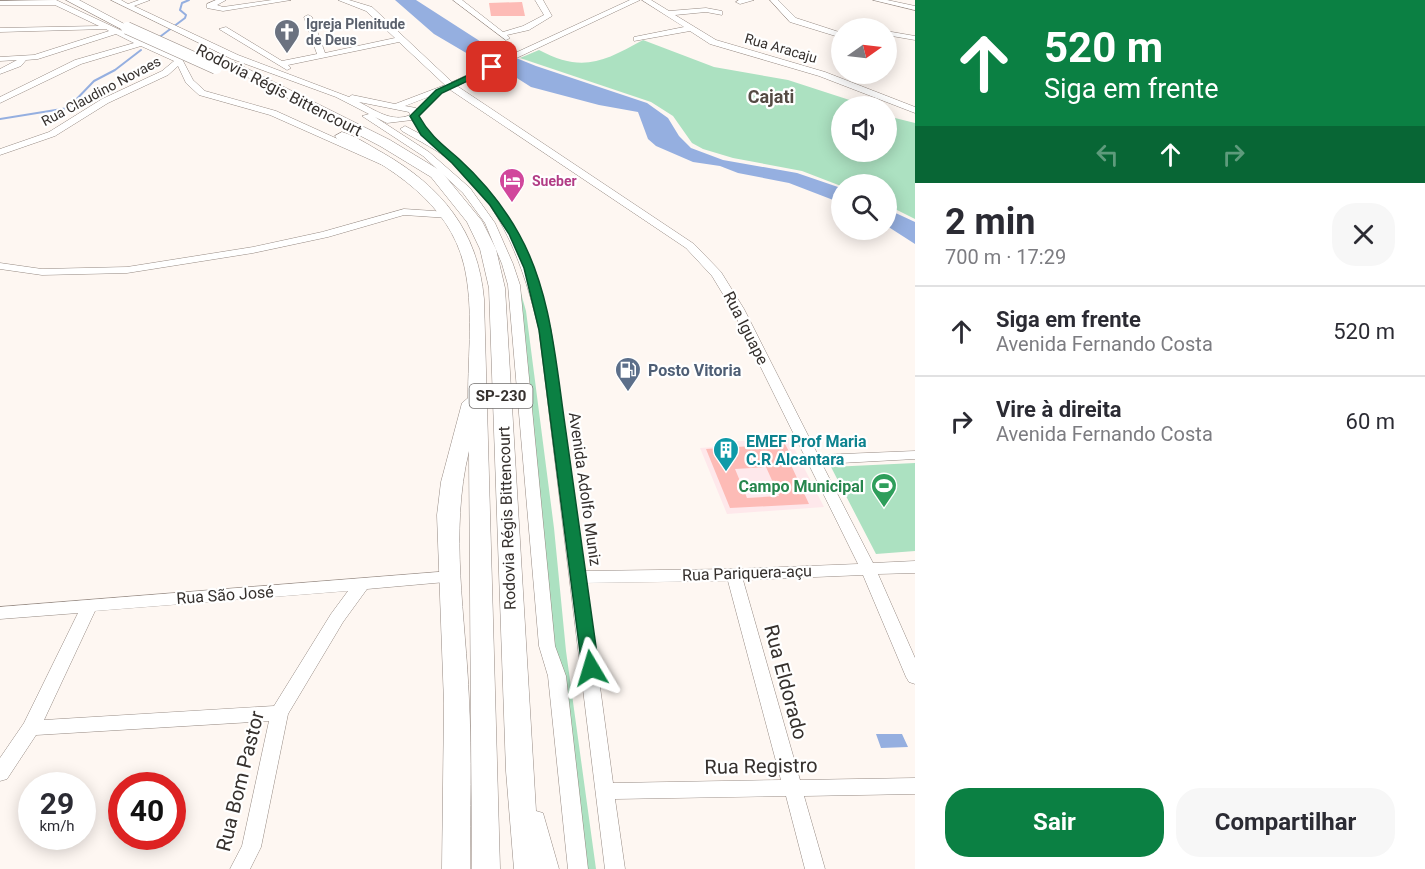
<!DOCTYPE html>
<html lang="pt">
<meta charset="utf-8">
<style>
body{margin:0;font-family:Roboto,sans-serif;background:#f7f7f7;color:#2b2b33;height:100vh;display:flex;flex-direction:column;font-size:22px;white-space:nowrap}
*{box-sizing:border-box;margin:0}
p{font-size:20px;color:#7c7c81}
.icon{flex:none;width:33px;height:33px;fill:none;stroke:currentColor;stroke-width:2;stroke-linecap:round;stroke-linejoin:round}
.map{position:relative;flex:1;overflow:hidden}
.sheet{display:flex;flex-direction:column;background:#fff;width:510px}
.sheet>*{flex:none}
.banner{background:#0b8043;color:#fff;overflow:hidden}
.needle{width:39px;rotate:76deg}
.controls{position:absolute;left:831px;top:18px;display:grid;gap:12px}
.controls a{display:grid;place-items:center;width:66px;height:66px;border-radius:50%;background:#fff;box-shadow:0 3px 15px #0003;font-size:30px}
.speed{position:absolute;left:18px;top:772px;display:flex;gap:12px;font-size:30px;font-weight:700;text-align:center}
.speed>*{display:grid;place-content:center;width:78px;height:78px;border-radius:50%;background:#fff;box-shadow:0 3px 15px #0003;line-height:1}
.speed small{font-size:15px;font-weight:400}
.speed .limit{border:9px solid #d22;background:#fff;color:#111}
.pin{position:absolute;display:grid;place-items:center;width:51px;height:51px;color:#fff;margin:-26px;border-radius:12px;box-shadow:0 3px 9px #0006}
.me{position:absolute;width:66px;margin:-33px;rotate:353deg;stroke-linejoin:round;filter:drop-shadow(0 0 4px #0008)}
.turn{display:flex;align-items:center;gap:21px;height:126px;padding:0 30px;font-size:27px}
.turn .icon{width:78px;height:78px;stroke-width:2.5}
.turn b{display:block;font-size:42px;line-height:51px}
.lanes{display:flex;align-items:center;height:57px;padding:0 30px;background:#0003;justify-content:center;gap:30px;direction:ltr}
.lanes .off{opacity:.35}
.round{display:grid;place-items:center;flex:none;width:63px;height:63px;border-radius:24px;background:#f7f7f7}
.headline{display:flex;align-items:center;justify-content:space-between;height:102px;padding:0 30px}
h1{font-size:36px;font-weight:700;line-height:45px}
.action{display:flex;gap:12px;margin-top:auto;padding:12px 30px}
.action a{flex:1;height:69px;border-radius:24px;background:#0b8043;color:#fff;font-size:24px;font-weight:700;line-height:69px;text-align:center}
.action a+a{background:#f7f7f7;color:#2b2b33}
ul{padding:0;list-style:none}
li{display:flex;align-items:center;gap:18px;height:90px;padding:0 30px;border-top:2px solid #e1e1e2}
li div{flex:1}
li b{display:block;font-size:22px}
li em{font-style:normal}
main{display:flex;flex:1;min-height:0}
.map>svg:first-child{display:block}
.education{fill:#fee8eb}
.green{fill:#ace1c1}
.water{fill:#95afe0}
.lines{fill:none;stroke-linecap:round;stroke-linejoin:round}
.stream{stroke:#95afe0;stroke-width:2}
.building{fill:#fdbbb6;fill-rule:evenodd}
.minor-casing{stroke:#968a83;stroke-width:1}
.highway-casing{stroke:#968a83;stroke-width:1}
.minor{fill:#fff;fill-rule:evenodd}
.highway{fill:#fff;fill-rule:evenodd}
.highway-bridge-casing{stroke:#968a83;stroke-width:13;stroke-linecap:butt}
.highway-bridge{stroke:#fff;stroke-width:12}
.route{fill:#0b8043;stroke:#07532c;stroke-width:1.5}
.labels{text-anchor:middle;dominant-baseline:central;stroke-width:4.5;stroke-linejoin:round;paint-order:stroke}
.far-worship-label{font-size:14px;font-weight:bold;fill:#5b616d;stroke:#fff;text-anchor:start}
.far-street-label{font-size:14px;fill:#36312e;stroke:#fff}
.far-hotel-label{font-size:14px;font-weight:bold;fill:#b23c85;stroke:#fff;text-anchor:start}
.shield{fill:#fff;stroke:#726f6d;stroke-width:1.5}
.shield-label{font-size:15px;font-weight:bold;fill:#36312e}
.street-label{font-size:16px;fill:#36312e;stroke:#fff}
.service-label{font-size:16px;font-weight:bold;fill:#4e5e75;stroke:#fff;text-anchor:start}
.culture-label{font-size:16px;font-weight:bold;fill:#0d838f;stroke:#fff;text-anchor:start}
.leisure-label{font-size:16px;font-weight:bold;fill:#27864d;stroke:#fff;text-anchor:end}
.far-district-label{font-size:18px;font-weight:bold;fill:#554b44;stroke:#fff}
.near-street-label{font-size:20px;fill:#36312e;stroke:#fff}
</style>
<main>
<div class="map">
<svg width="915" height="869" viewBox="0 0 915 869">
<rect width="100%" height="100%" fill="#fef7f2"/>
<path class="education" d="M789,438L824,507L727,514L700,448L728,446L727,442Z"/>
<path class="green" d="M643,40L714,67L788,80L868,106H842V152H886L887,116L915,123V219L887,205L886,184L841,186L802,171L733,158L703,149L692,143L673,116L651,102L520,58L539,50C582,73 603,62 643,40Z
M513,265L526,311L554,528L566,651L596,869H583L552,640Z
M915,463V551L876,554L831,467Z"/>
<path class="water" d="M395,0H416L489,47L536,66L647,103L668,118L679,136L691,148L723,160L797,173L838,187L841,189V203L789,183L738,173L720,166L693,162L656,146L648,139L638,112L599,105L531,87L509,73L485,64L434,34Z
M887,209L915,222V244L887,226Z
M876,734H902L908,747L881,748Z"/>
<g class="lines">
<path class="stream" d="M157,39L185,18L186,15L180,10L182,3L189,0
M0,119L68,108L94,81L115,70L141,50"/>
</g>
<path class="building" d="M522,2L525,16H491L489,3Z
M785,444L796,465H791L809,504L730,508L706,449ZM766,467L779,496L747,498L735,469Z"/>
<g class="lines">
<defs>
<path id="minor" d="M56,0L182,59L193,80L205,91L276,111L395,165L387,167L270,115L199,95L186,83L178,66L168,75L108,103L55,136L0,155V149L49,132L102,99L162,71L174,61L141,46L81,64L0,103V97L75,60L134,43L116,34L38,59L26,60L21,66L0,74V69L17,60L0,61V57L34,55L109,31L106,29L0,32V28L99,26L55,5H0V1Z
M111,0H121L128,4L139,0H150L134,6L238,55L349,97L352,95L395,104L445,85L399,42L288,65L291,68L287,70L219,29L226,27L282,61L317,54L304,17L308,15L312,17L325,53L395,38L366,11L338,0H349L372,7L452,82L630,0H640L457,86L694,244L721,272L744,309L818,455L915,451V459L822,464L873,563L915,561V573L878,574L915,658V684L909,682L906,677L863,575L743,580L800,780L915,778V794L804,796L825,869H805L786,796L615,799L625,869H605L539,330C524,267 503,207 453,163C438,150 419,141 402,131L400,129L405,126L422,135L412,120L387,123L375,117L429,152L470,188L495,223L513,264L520,285L555,646L566,676L588,869H568L548,676L539,646L508,285L502,264L485,223L463,193L423,156L362,116L369,114L336,97L232,59ZM449,89L686,248L712,276L732,309L858,564L734,569L584,571L551,330L538,282L520,238L494,196L459,159L436,143L422,124L416,108L405,106ZM359,102L409,112L410,115C392,123 375,110 359,102ZM728,581L781,780L613,783L586,583Z
M216,0H226L217,5L223,7L272,0H291L223,11L207,8V4Z
M453,0H462L503,32L523,26L544,15L535,0H543L552,16L529,30L507,35L510,38L506,40Z
M642,0H651L669,11L706,8L722,11V15L706,12L675,15L716,40L825,72L915,107V113L819,76L710,44L690,31L634,41V37L684,27Z
M739,0H754L740,4L736,2Z
M770,0H778L796,18L842,33V38L790,22Z
M873,0H887L915,6V10Z
M886,31L915,36V40L886,35Z
M404,209L449,212L454,215L449,218L404,215L328,237L253,253L127,273L42,275L0,269V263L42,269L127,267L253,247L322,232Z
M451,571L457,573L459,577L457,581L367,589L343,622L288,714L261,847L250,869H230L242,846L269,721L36,735L7,779L0,781V758L24,723L78,613L0,619V607ZM348,591L331,614L274,706L44,720L95,611Z"/>
<path id="highway" d="M66,0H79L132,28L123,30Z
M226,62H234L390,140L441,171L482,221L496,249L505,288L536,811L543,813L559,869H514L506,771L489,288L480,249L467,222L431,177L380,146L226,66Z
M342,132C356,136 370,146 383,153C442,187 478,231 484,299L500,869H472L469,451C449,532 466,618 469,700C472,756 470,813 470,869H442L444,703L437,515L441,482L462,403L468,398C468,355 474,307 464,265C449,202 390,167 337,139L335,136Z"/>
</defs>
<use href="#minor" class="minor-casing"/>
<use href="#highway" class="highway-casing"/>
<use href="#minor" class="minor"/>
<use href="#highway" class="highway"/>
<defs>
<path id="highway-bridge" d="M127,28L216,68"/>
</defs>
<use href="#highway-bridge" class="highway-bridge-casing"/>
<use href="#highway-bridge" class="highway-bridge"/>
</g>
<path class="route" d="M490,65L497,67L442,93L419,116C430,136 443,145 459,159C482,180 504,207 519,234C552,293 556,366 566,432C577,511 588,589 599,668L597,672H585L582,668L539,330L524,268L509,234L490,205L452,163L421,135L410,116L436,90Z"/>
<defs>
<symbol id="church-pin" viewBox="-11 -11 22 30"><path d="M0 17L-7.5 6A9.5 9.5 0 1 1 7.5 6Z" fill="#6b7280" stroke="#fff"/><path d="M-1.2-6h2.4v3.5h3.3v2.4h-3.3V6h-2.4V-.1h-3.3v-2.4h3.3Z" fill="#fff"/></symbol>
<symbol id="hotel-pin" viewBox="-11 -11 22 30"><path d="M0 17L-7.5 6A9.5 9.5 0 1 1 7.5 6Z" fill="#d1479c" stroke="#fff"/><path d="M-6-4.5h1.5V1H6V5H4.5V3h-9V5H-6ZM-4 0a1.8 1.8 0 1 1 3.6 0ZM.5 0V-2.5h3Q6-2.5 6 0Z" fill="#fff"/></symbol>
<symbol id="fuel-pin" viewBox="-11 -11 22 30"><path d="M0 17L-7.5 6A9.5 9.5 0 1 1 7.5 6Z" fill="#5c6f8a" stroke="#fff"/><path d="M-5.5-6h7V0h2V4h1.3V-2.5L3-4.5l.8-.8L6-3V5H2.5V1h-1V6h-7ZM-4.2-4.7v3.2H.2V-4.7Z" fill="#fff"/></symbol>
<symbol id="building-pin" viewBox="-11 -11 22 30"><path d="M0 17L-7.5 6A9.5 9.5 0 1 1 7.5 6Z" fill="#0f9aa8" stroke="#fff"/><path d="M-4-6H4V6H1V3H-1V6H-4ZM-2.5-4.3h1.7v1.8h-1.7ZM.8-4.3h1.7v1.8H.8ZM-2.5-1h1.7V.8h-1.7ZM.8-1h1.7V.8H.8Z" fill="#fff"/></symbol>
<symbol id="stadium-pin" viewBox="-11 -11 22 30"><path d="M0 17L-7.5 6A9.5 9.5 0 1 1 7.5 6Z" fill="#2e9e5b" stroke="#fff"/><path d="M0-5a6.5 5 0 1 0 0 10a6.5 5 0 1 0 0-10ZM-3.5-1.8h7v3.6h-7Z" fill="#fff"/></symbol>
</defs>
<g fill-rule="evenodd">
<use href="#church-pin" x="272" y="17" width="30" height="40"/>
<use href="#hotel-pin" x="497" y="166" width="30" height="40"/>
<use href="#fuel-pin" x="613" y="355" width="30" height="40"/>
<use href="#building-pin" x="711" y="435" width="30" height="40"/>
<use href="#stadium-pin" x="869" y="471" width="30" height="40"/>
</g>
<g class="labels">
<g class="far-worship-label">
<text x="306" y="24">Igreja Plenitude<tspan x="306" dy="16">de Deus</tspan></text>
</g>
<g class="far-street-label">
<text transform="translate(781 48) rotate(16)">Rua Aracaju</text>
<text transform="translate(101 91) rotate(-28)">Rua Claudino Novaes</text>
</g>
<g class="far-hotel-label">
<text x="532" y="181">Sueber</text>
</g>
<rect class="shield" x="469.5" y="384" width="63" height="24" rx="4.5"/>
<g class="shield-label">
<text x="501" y="396">SP-230</text>
</g>
<g class="street-label">
<text transform="translate(279 90) rotate(27)">Rodovia Régis Bittencourt</text>
<text transform="translate(746 328) rotate(63)">Rua Iguape</text>
<text transform="translate(585 489) rotate(82)">Avenida Adolfo Muniz</text>
<text transform="translate(507 518) rotate(-92)">Rodovia Régis Bittencourt</text>
<text transform="translate(747 573) rotate(-2)">Rua Pariquera-açu</text>
<text transform="translate(225 595) rotate(-4)">Rua São José</text>
</g>
<g class="service-label">
<text x="648" y="370">Posto Vitoria</text>
</g>
<g class="culture-label">
<text x="746" y="441">EMEF Prof Maria<tspan x="746" dy="18">C.R Alcantara</tspan></text>
</g>
<g class="leisure-label">
<text x="864" y="486">Campo Municipal</text>
</g>
<g class="far-district-label">
<text x="771" y="96">Cajati</text>
</g>
<g class="near-street-label">
<text transform="translate(786 682) rotate(75)">Rua Eldorado</text>
<text transform="translate(761 766) rotate(-1)">Rua Registro</text>
<text transform="translate(240 781) rotate(-76)">Rua Bom Pastor</text>
</g>
</g>
</svg>
<div class="controls">
<a><svg class="needle" viewBox="-14 -14 28 28"><path d="M0-13l5 13h-10z" fill="#e53935"/><path d="M0 13l5-13h-10z" fill="#7c7c81"/></svg></a>
<a><svg class="icon" aria-label="sound" viewBox="0 0 24 24"><path d="M4 9h4l5-4v14l-5-4H4zM17 9q2 3 0 6"/></svg></a>
<a><svg class="icon" aria-label="search" viewBox="0 0 24 24"><circle cx="10" cy="10" r="6"/><path d="M15 15l6 6"/></svg></a>
</div>
<div class="speed"><div>29<small>km/h</small></div><div class="limit">40</div></div>
<div class="pin" style="left:492px;top:67px;background:#d93025"><svg class="icon" aria-label="arrive" viewBox="0 0 24 24"><path d="M6 21V4h12l-3 4 3 4H6"/></svg></div>
<svg class="me" style="left:591px;top:668px" viewBox="-20 -20 40 40"><path d="M0-17L14 15 0 8-14 15z" fill="#0b8043" stroke="#fff" stroke-width="4"/></svg>
</div>
<section class="sheet">
<div class="banner">
<div class="turn"><svg class="icon" aria-label="ahead" viewBox="0 0 24 24"><path d="M12 20V5M6 11l6-6 6 6"/></svg><div><b>520 m</b>Siga em frente</div></div>
<div class="lanes"><svg class="icon off" aria-label="left" viewBox="0 0 24 24"><path d="M17 20v-9H6M10 6l-5 5 5 5"/></svg><svg class="icon" aria-label="ahead" viewBox="0 0 24 24"><path d="M12 20V5M6 11l6-6 6 6"/></svg><svg class="icon off" aria-label="right" viewBox="0 0 24 24"><path d="M7 20v-9h11M14 6l5 5-5 5"/></svg></div>
</div>
<div class="headline"><div><h1>2 min</h1><p>700 m · 17:29</p></div><a class="round"><svg class="icon" aria-label="close" viewBox="0 0 24 24"><path d="M6 6l12 12M18 6L6 18"/></svg></a></div>
<ul>
<li><svg class="icon" aria-label="ahead" viewBox="0 0 24 24"><path d="M12 20V5M6 11l6-6 6 6"/></svg><div><b>Siga em frente</b><p>Avenida Fernando Costa</p></div><em>520 m</em></li>
<li><svg class="icon" aria-label="right" viewBox="0 0 24 24"><path d="M7 20v-9h11M14 6l5 5-5 5"/></svg><div><b>Vire à direita</b><p>Avenida Fernando Costa</p></div><em>60 m</em></li>
</ul>
<div class="action"><a>Sair</a><a>Compartilhar</a></div>
</section>
</main>
